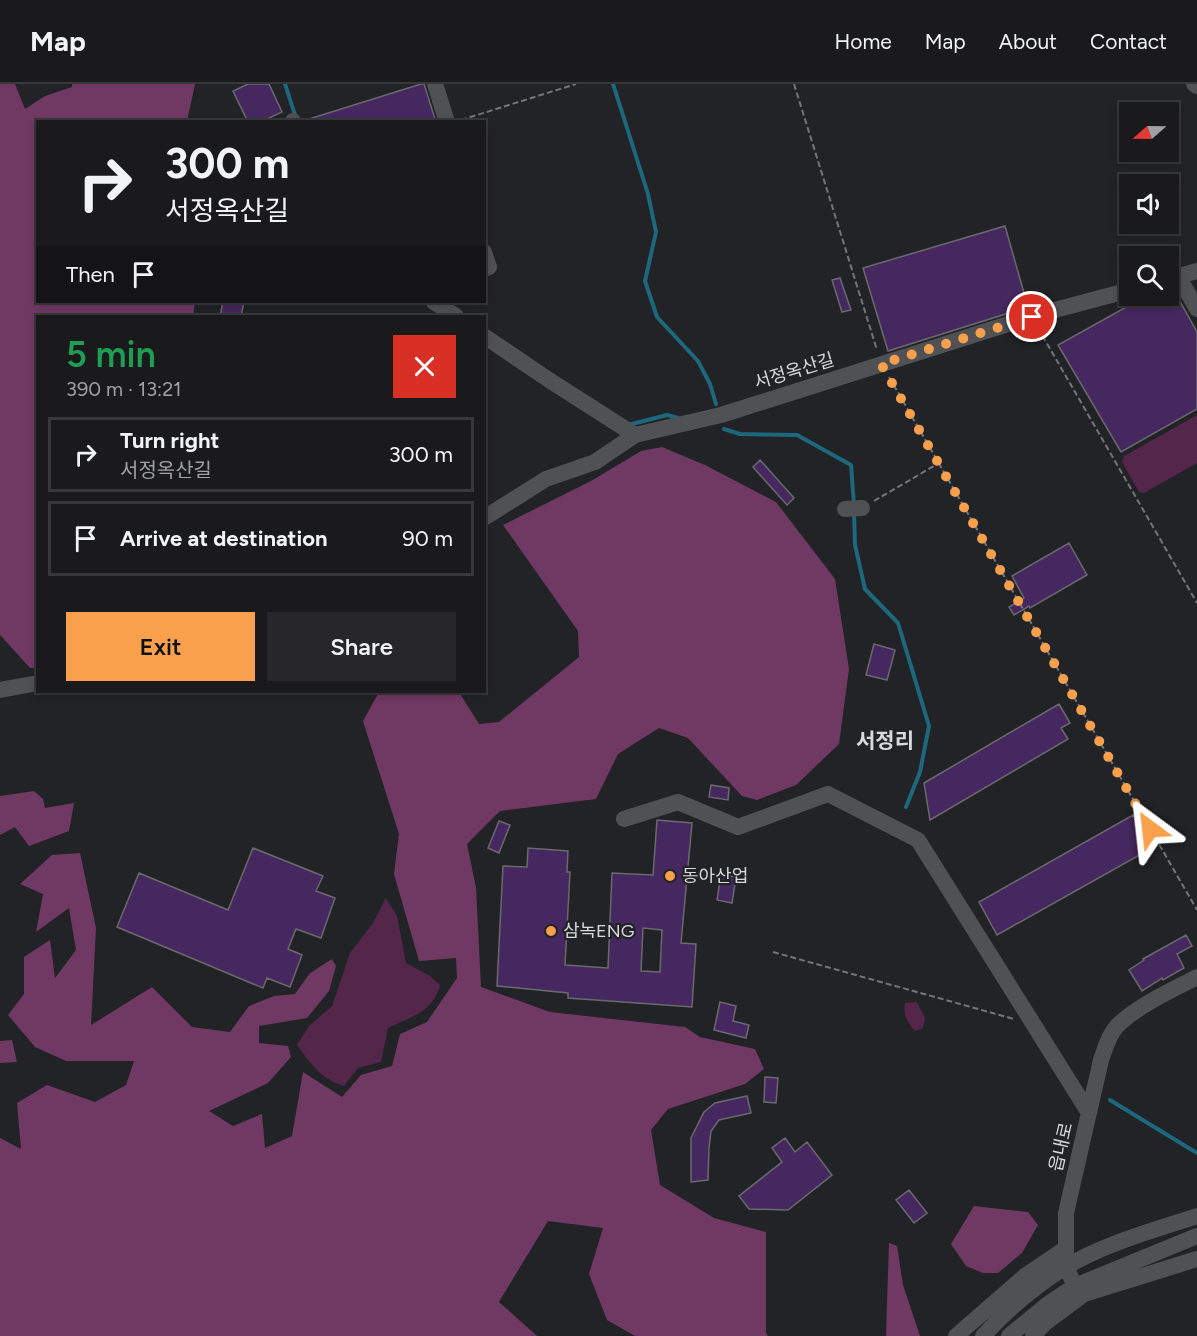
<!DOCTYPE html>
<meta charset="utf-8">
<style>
body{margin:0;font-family:Figtree,"Noto Sans KR",sans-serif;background:#272729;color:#f1f3f6;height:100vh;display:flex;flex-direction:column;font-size:22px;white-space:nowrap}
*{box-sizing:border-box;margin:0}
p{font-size:20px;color:#9fa1a3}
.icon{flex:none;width:33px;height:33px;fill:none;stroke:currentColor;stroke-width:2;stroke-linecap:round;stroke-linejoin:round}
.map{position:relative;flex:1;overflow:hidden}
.sheet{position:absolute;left:36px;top:231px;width:450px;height:378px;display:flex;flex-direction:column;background:#1a1a1c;border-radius:0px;box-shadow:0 3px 9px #0003,0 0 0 2px #38383b}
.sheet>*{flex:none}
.top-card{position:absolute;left:36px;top:36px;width:450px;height:183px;border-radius:0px;box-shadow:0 3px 9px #0003,0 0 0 2px #38383b;background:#1a1a1c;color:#f1f3f6;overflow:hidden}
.needle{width:39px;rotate:250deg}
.tools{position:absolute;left:1119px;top:18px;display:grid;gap:12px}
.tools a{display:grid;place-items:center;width:60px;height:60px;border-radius:0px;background:#1a1a1c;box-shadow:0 3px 9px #0003,0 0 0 2px #38383b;font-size:30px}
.pin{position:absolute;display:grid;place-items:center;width:51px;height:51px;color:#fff;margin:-26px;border:3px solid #fff;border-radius:50%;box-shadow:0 2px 6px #0007}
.me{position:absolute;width:66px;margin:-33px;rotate:330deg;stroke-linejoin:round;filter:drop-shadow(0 0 4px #0008)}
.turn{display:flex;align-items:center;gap:21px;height:126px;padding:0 30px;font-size:27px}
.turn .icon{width:78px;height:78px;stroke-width:2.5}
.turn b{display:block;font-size:42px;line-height:51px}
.then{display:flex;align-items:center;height:57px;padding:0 30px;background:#0003;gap:12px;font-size:22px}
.round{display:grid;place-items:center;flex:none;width:63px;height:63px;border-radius:0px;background:#272729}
.headline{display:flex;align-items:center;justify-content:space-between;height:102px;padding:0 30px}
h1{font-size:36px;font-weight:600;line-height:45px;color:#1e9e55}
.action{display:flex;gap:12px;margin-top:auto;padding:12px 30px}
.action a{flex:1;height:69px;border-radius:0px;background:#f8a04b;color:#111;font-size:24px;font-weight:600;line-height:69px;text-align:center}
.action a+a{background:#272729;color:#f1f3f6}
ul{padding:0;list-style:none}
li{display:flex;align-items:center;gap:18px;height:75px;margin:0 12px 9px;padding:0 18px;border:3px solid #38383b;border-radius:0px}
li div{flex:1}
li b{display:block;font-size:22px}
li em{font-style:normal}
header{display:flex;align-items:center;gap:36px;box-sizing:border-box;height:84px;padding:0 30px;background:#1a1a1c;border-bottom:2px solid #38383b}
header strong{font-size:28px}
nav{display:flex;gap:33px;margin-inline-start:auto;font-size:21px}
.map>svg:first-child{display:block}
.green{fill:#53264a}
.forest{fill:#6f3964}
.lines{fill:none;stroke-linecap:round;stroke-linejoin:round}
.stream{stroke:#1d687c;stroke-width:4}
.building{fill:#45285f;stroke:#6b696d;stroke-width:1.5;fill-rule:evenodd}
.path{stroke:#747578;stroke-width:2;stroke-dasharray:6 3;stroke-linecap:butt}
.minor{stroke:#505155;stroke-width:16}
.route{stroke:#f8a04b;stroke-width:10;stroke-dasharray:0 18}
.poi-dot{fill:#f8a04b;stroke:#222326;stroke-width:2}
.labels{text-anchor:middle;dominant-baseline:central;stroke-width:4.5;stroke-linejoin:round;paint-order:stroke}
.street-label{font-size:18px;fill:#d8d9db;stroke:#222326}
.poi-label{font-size:18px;fill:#d8d9db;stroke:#222326;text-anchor:start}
.quarter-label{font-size:21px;font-weight:bold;fill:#d8d9db;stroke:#222326}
</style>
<header>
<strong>Map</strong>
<nav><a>Home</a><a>Map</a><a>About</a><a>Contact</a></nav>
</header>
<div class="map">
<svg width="1197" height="1252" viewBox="0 0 1197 1252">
<rect width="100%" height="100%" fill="#222326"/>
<path class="green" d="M1197,331V379L1144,409L1139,408L1122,378L1124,372Z
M386,814L397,832L406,879L430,892L440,901C432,929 412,932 388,944L381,978L358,984L344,1002C322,996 310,979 297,961L309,942L332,922L350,869L373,839Z
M917,918L925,934L923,944L915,947C907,938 903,931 905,919Z"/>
<path class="forest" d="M0,0H15L25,25L45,12L72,3V0H195L187,37L38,38V218H195L193,232H38L37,584H30L0,551Z
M662,363L705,381L776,418L835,495L849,585L839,660L796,701L757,716L742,712L688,654L659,644L618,670L596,715L500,727L467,760L476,804L481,903L550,928L685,943L700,953L755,965L764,985L745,1000L668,1025L651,1046L660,1101L714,1134L766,1148V1249L768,1252H635L607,1236L589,1190L603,1144L548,1137L499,1218L537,1252H0V1054L21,1065L17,1019L47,1001L95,1018L126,1001L134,977H66L35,963L8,931L24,910V873L50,856L55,894L76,866L69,824L36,848L43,810L20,800L52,771L80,769L96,844L91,941L152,903L192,943L230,948L249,922L274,912L295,910L310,889L332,875L336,882L329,907L307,934L259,942V959L288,962L291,973L268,999L209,1027L233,1042L262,1030L265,1064L292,1052L303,988L342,1013L361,991L392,982L400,950L427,938L457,894L456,874L419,877L394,790L399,750L363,637L379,608H459L479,640L499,638L579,573L578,547L503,441L591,397L641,367Z
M34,707L43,715L45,724L74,719L69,747L29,762L15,743L0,751V712Z
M12,956L17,978L0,979V957Z
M974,1122L1028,1128L1038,1141L1022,1169L998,1189H983L966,1182L951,1160Z
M889,1159L897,1162L903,1201L920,1252H886Z"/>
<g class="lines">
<path class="stream" d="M285,0L296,34
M613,0L648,110L656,148L645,197L657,233L698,277L710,300L716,320
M628,341L667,331L678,334
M724,345L740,350L797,351L851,381L854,421
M854,428L855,461L865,505L898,539L929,642L920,688L906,723
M1110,1016L1197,1069"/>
</g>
<path class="building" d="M248,0H269L282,28L261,38H248L233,7Z
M421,0H424L435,35L426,38H310L309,35Z
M1005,142L1028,223L888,267L863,184Z
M840,194L851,226L842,228L832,196Z
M1146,212H1162L1166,218L1177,212L1197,248V325L1121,368L1058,261Z
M223,218H244L241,232H220Z
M760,376L794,414L787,421L753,383Z
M1069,459L1087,491L1030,524L1029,522L1014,531L1009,523L1024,514L1012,492Z
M874,560L895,566L887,596L866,591Z
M1059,620L1070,639L1061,644L1068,655L930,736L924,699Z
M711,701L729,704L728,716L709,713Z
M1133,731L1152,764L997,851L979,818Z
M657,736L692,739L681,859L696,860L692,923L568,914V909L497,902L503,782L527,783L528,764L568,767L567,788H570L565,881L608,884L612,789L653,791ZM643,844L662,846L660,888L641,887Z
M499,737L510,741L499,769L488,764Z
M253,764L323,792L316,807L335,814L321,854L296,845L288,865L302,871L290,903L267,894L263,904L117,843L139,789L228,826Z
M721,790L736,793L732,819L717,816Z
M1186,851L1192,862L1177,870L1184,884L1163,896L1162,894L1142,907L1129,886L1144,876L1143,875Z
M720,918L736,922L733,937L749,941L746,954L714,946Z
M765,993L778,994L776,1019L764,1018Z
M747,1012L751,1029L719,1036L711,1047L709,1064L708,1096L691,1098V1054L704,1028L715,1019Z
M785,1054L795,1068L807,1058L832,1091L788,1126L749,1125L739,1112L782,1078L772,1064Z
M909,1106L927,1129L914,1139L896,1116Z"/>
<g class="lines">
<path class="path" d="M794,0L877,266
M461,36L576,0
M1038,244L1197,519
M889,293L1197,826
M874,417L939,379
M773,868L1014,935"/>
<path class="minor" d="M435,0L447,38
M1194,0L1197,2
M293,37V38
M484,168L489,183L484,185
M1178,192L1197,225
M1169,195L1197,187
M434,218L456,232
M484,252L549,296L635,351
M845,425L862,424
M484,434L546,395L595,378L635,351L721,331L1040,230L1130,206
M0,606L38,599
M624,735L678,718L738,743L828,710L918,756L1089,1029
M1075,1202L1066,1183V1129L1101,976C1105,964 1109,951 1117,942C1137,922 1172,906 1197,893
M956,1252L1025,1192L1065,1165
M983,1252C1007,1226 1034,1203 1064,1184C1103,1160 1154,1146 1197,1132
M1009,1252L1048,1220L1075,1202L1197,1152
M1033,1252L1045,1239L1084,1210L1197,1175"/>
</g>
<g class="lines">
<path class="route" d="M1032,233L881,280L1150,745"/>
</g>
<g class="poi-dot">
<circle cx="670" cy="792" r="6"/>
<circle cx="551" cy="847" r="6"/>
</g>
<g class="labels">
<g class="street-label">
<text transform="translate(794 287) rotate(-17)">서정옥산길</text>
<text transform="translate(1061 1063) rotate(-77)">읍내로</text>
</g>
<g class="poi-label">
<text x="682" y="792">동아산업</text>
<text x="563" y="847">삼녹ENG</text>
</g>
<g class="quarter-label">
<text x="885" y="656">서정리</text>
</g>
</g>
</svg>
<div class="tools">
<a><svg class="needle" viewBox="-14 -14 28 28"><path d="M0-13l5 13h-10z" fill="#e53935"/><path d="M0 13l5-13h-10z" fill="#9fa1a3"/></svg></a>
<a><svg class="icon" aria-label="sound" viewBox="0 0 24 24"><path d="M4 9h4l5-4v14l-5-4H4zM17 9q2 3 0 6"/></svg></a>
<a><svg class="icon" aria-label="search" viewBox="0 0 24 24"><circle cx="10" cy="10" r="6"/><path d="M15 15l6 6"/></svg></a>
</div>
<div class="pin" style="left:1032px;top:233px;background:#d93025"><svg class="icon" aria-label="arrive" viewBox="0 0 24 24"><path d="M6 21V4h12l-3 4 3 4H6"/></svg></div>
<svg class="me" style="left:1150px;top:745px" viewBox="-20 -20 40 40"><path d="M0-17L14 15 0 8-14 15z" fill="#f8a04b" stroke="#fff" stroke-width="4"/></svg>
<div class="top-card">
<div class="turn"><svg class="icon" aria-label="right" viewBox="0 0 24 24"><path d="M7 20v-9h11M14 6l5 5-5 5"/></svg><div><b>300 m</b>서정옥산길</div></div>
<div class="then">Then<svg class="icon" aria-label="arrive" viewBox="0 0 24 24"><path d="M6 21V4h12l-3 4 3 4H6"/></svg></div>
</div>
<section class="sheet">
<div class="headline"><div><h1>5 min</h1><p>390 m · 13:21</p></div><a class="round" style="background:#d93025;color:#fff"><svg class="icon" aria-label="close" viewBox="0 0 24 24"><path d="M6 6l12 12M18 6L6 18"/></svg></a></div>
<ul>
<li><svg class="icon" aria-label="right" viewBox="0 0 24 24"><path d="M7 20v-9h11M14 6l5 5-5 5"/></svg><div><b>Turn right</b><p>서정옥산길</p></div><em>300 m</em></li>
<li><svg class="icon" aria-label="arrive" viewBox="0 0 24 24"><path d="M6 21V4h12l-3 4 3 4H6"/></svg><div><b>Arrive at destination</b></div><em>90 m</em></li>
</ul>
<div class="action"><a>Exit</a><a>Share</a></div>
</section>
</div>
